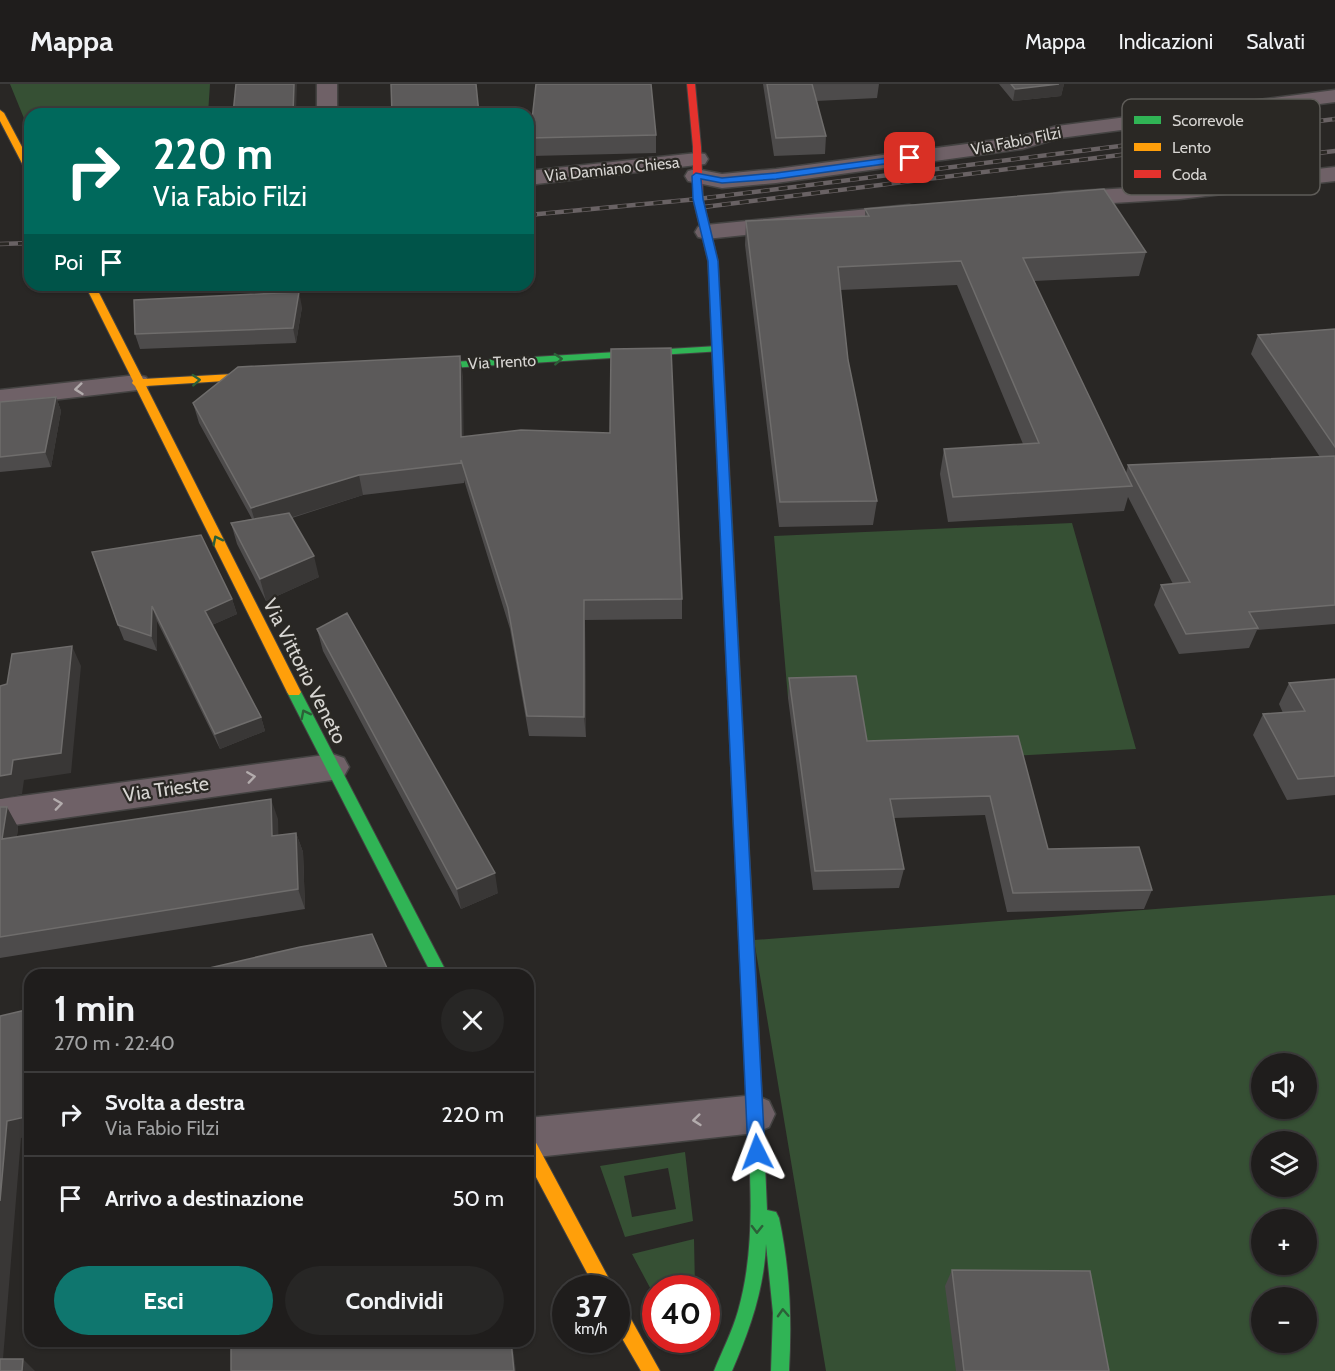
<!DOCTYPE html>
<html lang="it">
<meta charset="utf-8">
<style>
body{margin:0;font-family:Cabin,sans-serif;background:#272625;color:#f1f3f6;height:100vh;display:flex;flex-direction:column;font-size:22px;white-space:nowrap}
*{box-sizing:border-box;margin:0}
p{font-size:20px;color:#a1a2a3}
.icon{flex:none;width:33px;height:33px;fill:none;stroke:currentColor;stroke-width:2;stroke-linecap:round;stroke-linejoin:round}
.map{position:relative;flex:1;overflow:hidden}
.panel{position:absolute;left:24px;top:885px;width:510px;height:378px;display:flex;flex-direction:column;background:#1f1d1c;border-radius:18px;box-shadow:0 2px 4px #0004,0 0 0 2px #3c3b3b}
.panel>*{flex:none}
.top-card{position:absolute;left:24px;top:24px;width:510px;height:183px;border-radius:18px;box-shadow:0 2px 4px #0004,0 0 0 2px #3c3b3b;background:#00695c;color:#fff;overflow:hidden}
.buttons{position:absolute;left:1251px;top:969px;display:grid;gap:12px}
.buttons a{display:grid;place-items:center;width:66px;height:66px;border-radius:50%;background:#1f1d1c;box-shadow:0 2px 4px #0004,0 0 0 2px #3c3b3b;font-size:30px}
.speed{position:absolute;left:552px;top:1191px;display:flex;gap:12px;font-size:30px;font-weight:700;text-align:center}
.speed>*{display:grid;place-content:center;width:78px;height:78px;border-radius:50%;background:#1f1d1c;box-shadow:0 2px 4px #0004,0 0 0 2px #3c3b3b;line-height:1}
.speed small{font-size:15px;font-weight:400}
.speed .limit{border:9px solid #d22;background:#fff;color:#111}
.pin{position:absolute;display:grid;place-items:center;width:51px;height:51px;color:#fff;margin:-26px;border-radius:12px;box-shadow:0 3px 9px #0006}
.me{position:absolute;width:66px;margin:-33px;rotate:357deg;stroke-linejoin:round;filter:drop-shadow(0 0 4px #0008)}
.turn{display:flex;align-items:center;gap:21px;height:126px;padding:0 30px;font-size:27px}
.turn .icon{width:78px;height:78px;stroke-width:2.5}
.turn b{display:block;font-size:42px;line-height:51px}
.then{display:flex;align-items:center;height:57px;padding:0 30px;background:#0003;gap:12px;font-size:22px}
.round{display:grid;place-items:center;flex:none;width:63px;height:63px;border-radius:32px;background:#272625}
.headline{display:flex;align-items:center;justify-content:space-between;height:102px;padding:0 30px}
h1{font-size:36px;font-weight:700;line-height:45px}
.primary-button{display:flex;gap:12px;margin-top:auto;padding:12px 30px}
.primary-button a{flex:1;height:69px;border-radius:36px;background:#0f766e;color:#fff;font-size:24px;font-weight:700;line-height:69px;text-align:center}
.primary-button a+a{background:#272625;color:#f1f3f6}
ul{padding:0;list-style:none}
li{display:flex;align-items:center;gap:18px;height:84px;padding:0 30px;border-top:2px solid #3c3b3b}
li div{flex:1}
li b{display:block;font-size:22px}
li em{font-style:normal}
header{display:flex;align-items:center;gap:36px;box-sizing:border-box;height:84px;padding:0 30px;background:#1f1d1c;border-bottom:2px solid #3c3b3b}
header strong{font-size:28px}
nav{display:flex;gap:33px;margin-inline-start:auto;font-size:21px}
.map>svg:first-child{display:block}
.green{fill:#365034;fill-rule:evenodd}
.lines{fill:none;stroke-linecap:round;stroke-linejoin:round}
.street-casing{stroke:#444342;stroke-width:3}
.fast-casing{stroke:#444342;stroke-width:2}
.slow-casing{stroke:#444342;stroke-width:2}
.jam-casing{stroke:#444342;stroke-width:2}
.street{fill:#6f6167;fill-rule:evenodd}
.fast{fill:#30b455;fill-rule:evenodd}
.slow{fill:#ff9f0a;fill-rule:evenodd}
.jam{fill:#e5322d;fill-rule:evenodd}
.rail-casing{stroke:#696264;stroke-width:4.5}
.rail{stroke:#2a2824;stroke-width:3;stroke-dasharray:9;stroke-linecap:butt}
.wall{fill:#4d4b4b}
.shaded-wall{fill:#393736}
.building{fill:#5c5a5a;stroke:#6f6d6c;stroke-width:1.5}
.oneway{stroke:#2c6038}
.oneway2{stroke:#b3acad}
.route{fill:#1a73e8;stroke:#114b97;stroke-width:1.5}
.labels{text-anchor:middle;dominant-baseline:central;stroke-width:4.5;stroke-linejoin:round;paint-order:stroke}
.far-street-label{font-size:16px;fill:#d7d5d2;stroke:#2a2824}
.street-label{font-size:20px;fill:#d7d5d2;stroke:#2a2824}
.key{fill:#2a2824;stroke:#5e5c58;stroke-width:1.5}
.key-label{font-size:16px;fill:#d7d5d2}
</style>
<header>
<strong>Mappa</strong>
<nav><a>Mappa</a><a>Indicazioni</a><a>Salvati</a></nav>
</header>
<div class="map">
<svg width="1335" height="1287" viewBox="0 0 1335 1287">
<rect width="100%" height="100%" fill="#292725"/>
<path class="green" d="M10,0H210L208,30H30V49Z
M1072,439L1136,665L1012,672L863,676L788,614L774,452Z
M1335,811V1287H826L754,856ZM1262,980H1306V1024H1262ZM1262,1058H1306V1102H1262ZM1262,1136H1306V1180H1262ZM1262,1214H1306V1258H1262Z
M685,1068L693,1137L625,1153L600,1082ZM668,1084L676,1125L632,1133L624,1092Z
M694,1155L695,1204H656L655,1213L632,1170Z"/>
<g class="lines">
<defs>
<path id="street" d="M317,0H337V30H317Z
M1335,6V18L1060,54L1022,65L776,99L722,104L688,97L685,92L688,87L696,85L722,90L776,85L1019,53L1057,42Z
M697,69L705,70L708,75L705,80L528,101V87Z
M1335,83V97L1180,115L1062,122L1054,120L1051,115L1054,110L1062,108L1180,101Z
M909,121L917,123L920,128L917,133L706,155L698,153L695,148L698,143L706,141Z
M137,291L146,293L150,299L146,305L0,322V306Z
M332,670L344,674L349,683L344,692L332,696L0,743V715Z
M755,1011L769,1017L775,1030L769,1043L755,1049L528,1074V1034Z"/>
<path id="fast" d="M718,262L722,263V267L418,286L413,283L418,280Z
M724,395L730,399L746,706L744,710H734L732,706L718,399Z
M294,603L301,608L448,891H432L287,608Z
M754,1003L760,1006L762,1011L767,1126L776,1128L779,1134C790,1185 792,1235 789,1287H771L773,1229L766,1160C764,1206 750,1245 732,1287H714C722,1267 732,1248 738,1227C758,1157 749,1082 746,1011L748,1006Z"/>
<path id="slow" d="M0,26L4,29L30,78V90L26,87L0,37Z
M85,201H95L143,295L270,288L275,291L270,294L146,302L301,608L299,611H289L287,608L135,302L132,299L133,297Z
M528,1053L534,1055L614,1204H595L528,1078Z
M616,1216L622,1219L660,1287H641L616,1244Z"/>
<path id="jam" d="M687,0H695L701,63L703,115L718,177L730,399L724,403L718,399L708,177L693,115V63Z
M739,701L744,702L746,706L762,1011L760,1016L754,1019L748,1016L746,1011L732,706L734,702Z"/>
</defs>
<use href="#street" class="street-casing"/>
<use href="#fast" class="fast-casing"/>
<use href="#slow" class="slow-casing"/>
<use href="#jam" class="jam-casing"/>
<use href="#street" class="street"/>
<use href="#fast" class="fast"/>
<use href="#slow" class="slow"/>
<use href="#jam" class="jam"/>
<defs>
<path id="rail" d="M1318,69L1335,67
M704,123L1264,53
M528,131L698,115L1335,35
M0,160L30,159"/>
</defs>
<use href="#rail" class="rail-casing"/>
<use href="#rail" class="rail"/>
</g>
<path class="wall" d="M763,0H879L877,14L816,17L826,52L825,70L774,72Z
M999,0H1064L1061,12L1013,17Z
M656,51V69L531,72L530,54Z
M865,125L1146,168L1139,192L1034,197L1126,389L1128,381L1320,373L1251,270L1258,251L1335,245V540L1257,546L1249,564L1179,570L1154,521L1161,501L1173,500L1128,413L1124,427L948,438L940,390L944,365L1023,360L957,201L840,206L848,276L877,417L873,441L779,443L745,161L746,137L865,133Z
M302,223L296,259L140,265L135,250Z
M463,292V353L682,515V535L585,536L586,653L529,652L510,545L464,396V399L363,411L292,434L319,493L266,517L237,460L231,439L252,435L199,339L193,319Z
M56,313L61,327L51,383L0,388V318Z
M201,451L232,515L237,530L212,541L261,633L265,647L220,665L157,537V567L124,556L118,541Z
M317,545L498,809L461,825L323,567Z
M789,594L867,657L1018,652L1048,765L1152,806L1144,825L1007,828L985,731L894,734L904,785L899,804L813,806L788,614Z
M1335,595V711L1287,716L1253,651L1263,630L1283,629L1279,620L1289,599Z
M0,723L18,743L17,752L278,735V751L296,749L303,768L305,825L0,874Z
M952,1186L1109,1287H956L945,1202Z"/>
<path class="shaded-wall" d="M294,0H297L296,30H293Z
M1059,0H1064L1061,12L1013,17L1015,5Z
M299,208L302,223L296,259L293,244Z
M460,272L463,292L464,374L461,353Z
M56,313L61,327L51,383L45,368Z
M359,391L363,411L257,444L251,424Z
M314,472L319,493L266,517L260,495Z
M232,515L237,530L210,542L205,527Z
M584,516L585,536L586,653L584,633Z
M152,522L157,537V567L151,552Z
M72,562L81,582L71,689L24,696L22,710L0,715V692L13,676Z
M261,633L265,647L220,665L215,650Z
M271,715L278,735L279,772L272,752Z
M7,723L18,743L14,774L2,755Z
M296,749L303,768L305,825L298,805Z
M495,789L498,809L461,825L457,805Z
M30,1032V1052L21,1054L2,1287H0V1117L7,1037Z
M511,1257H512L516,1287H514Z
M23,1275L35,1287H22Z"/>
<path class="building" d="M236,0H294L293,30H233Z
M391,0H476L479,30H392Z
M536,0H651L656,51L530,54Z
M767,0H812L826,52L776,54Z
M1011,0H1059L1015,5Z
M1104,105L1146,168L1023,174L1132,402L953,413L944,365L1039,359L961,177L838,183L848,276L877,417L780,418L746,137L869,132L865,125Z
M299,208L293,244L135,250L134,216Z
M1335,245V363L1258,251Z
M671,264L682,515L584,516V633L527,632L508,524L461,376V379L359,391L251,424L193,319L238,283L460,272L461,353L521,346L610,349L611,265Z
M56,313L45,368L0,373V318Z
M1335,372V521L1249,528L1258,544L1186,550L1161,501L1190,498L1128,381Z
M289,429L314,472L260,495L231,439Z
M201,451L232,515L205,527L261,633L215,650L152,522L151,552L118,541L92,468Z
M347,529L495,789L457,805L317,545Z
M72,562L61,669L13,676L11,690L0,692V602L7,600L12,570Z
M856,592L867,657L1018,652L1048,765L1139,763L1152,806L1013,809L990,712L890,715L904,785L815,787L789,594Z
M1335,595V692L1298,695L1263,630L1305,627L1289,599Z
M271,715L272,752L296,749L298,805L0,853V723H7L2,755Z
M372,850L390,891H179L300,863Z
M30,925V1032L7,1037L0,1117V932Z
M952,1186L1090,1187L1109,1287H964Z
M262,1257H511L514,1287H231V1263Z
M0,1275H23L22,1287H0Z"/>
<defs><path id="oneway-chevron" d="M-2-3.5L2.5 0L-2 3.5" fill="none" stroke-width="1.6" stroke-linecap="round" stroke-linejoin="round" transform="scale(1.5)"/></defs>
<g class="oneway">
<use href="#oneway-chevron" transform="translate(558 275) rotate(-3)"/>
<use href="#oneway-chevron" transform="translate(196 296) rotate(-3)"/>
<use href="#oneway-chevron" transform="translate(217 456) rotate(-117)"/>
<use href="#oneway-chevron" transform="translate(305 630) rotate(-117)"/>
<use href="#oneway-chevron" transform="translate(757 1145) rotate(91)"/>
<use href="#oneway-chevron" transform="translate(783 1229) rotate(-93)"/>
</g>
<g class="oneway2">
<use href="#oneway-chevron" transform="translate(79 305) rotate(174)"/>
<use href="#oneway-chevron" transform="translate(251 693) rotate(-8)"/>
<use href="#oneway-chevron" transform="translate(58 720) rotate(-8)"/>
<use href="#oneway-chevron" transform="translate(697 1036) rotate(174)"/>
</g>
<path class="route" d="M910,71L913,72V76L776,95L722,99L701,95L703,115L718,177L765,1068L763,1073L757,1076L751,1073L748,1068L708,177L693,115L692,92L696,89L722,94L776,89Z"/>
<g class="labels">
<g class="far-street-label">
<text transform="translate(1016 57) rotate(-11)">Via Fabio Filzi</text>
<text transform="translate(612 85) rotate(-6)">Via Damiano Chiesa</text>
<text transform="translate(502 278) rotate(-3)">Via Trento</text>
</g>
<g class="street-label">
<text transform="translate(305 587) rotate(63)">Via Vittorio Veneto</text>
<text transform="translate(166 705) rotate(-8)">Via Trieste</text>
</g>
</g>
<rect x="1122" y="15" width="198" height="96" rx="9" class="key"/>
<rect x="1134" y="32" width="27" height="8" fill="#30b455"/>
<rect x="1134" y="59" width="27" height="8" fill="#ff9f0a"/>
<rect x="1134" y="86" width="27" height="8" fill="#e5322d"/>
<g class="key-label">
<text x="1172" y="42">Scorrevole</text>
<text x="1172" y="69">Lento</text>
<text x="1172" y="96">Coda</text>
</g>
</svg>
<div class="buttons">
<a><svg class="icon" aria-label="sound" viewBox="0 0 24 24"><path d="M4 9h4l5-4v14l-5-4H4zM17 9q2 3 0 6"/></svg></a>
<a><svg class="icon" aria-label="layers" viewBox="0 0 24 24"><path d="M12 4l9 5-9 5-9-5zM3 14l9 5 9-5"/></svg></a>
<a>+</a>
<a>−</a>
</div>
<div class="speed"><div>37<small>km/h</small></div><div class="limit">40</div></div>
<div class="pin" style="left:910px;top:74px;background:#d93025"><svg class="icon" aria-label="arrive" viewBox="0 0 24 24"><path d="M6 21V4h12l-3 4 3 4H6"/></svg></div>
<svg class="me" style="left:757px;top:1068px" viewBox="-20 -20 40 40"><path d="M0-17L14 15 0 8-14 15z" fill="#1a73e8" stroke="#fff" stroke-width="4"/></svg>
<div class="top-card">
<div class="turn"><svg class="icon" aria-label="right" viewBox="0 0 24 24"><path d="M7 20v-9h11M14 6l5 5-5 5"/></svg><div><b>220 m</b>Via Fabio Filzi</div></div>
<div class="then">Poi<svg class="icon" aria-label="arrive" viewBox="0 0 24 24"><path d="M6 21V4h12l-3 4 3 4H6"/></svg></div>
</div>
<section class="panel">
<div class="headline"><div><h1>1 min</h1><p>270 m · 22:40</p></div><a class="round"><svg class="icon" aria-label="close" viewBox="0 0 24 24"><path d="M6 6l12 12M18 6L6 18"/></svg></a></div>
<ul>
<li><svg class="icon" aria-label="right" viewBox="0 0 24 24"><path d="M7 20v-9h11M14 6l5 5-5 5"/></svg><div><b>Svolta a destra</b><p>Via Fabio Filzi</p></div><em>220 m</em></li>
<li><svg class="icon" aria-label="arrive" viewBox="0 0 24 24"><path d="M6 21V4h12l-3 4 3 4H6"/></svg><div><b>Arrivo a destinazione</b></div><em>50 m</em></li>
</ul>
<div class="primary-button"><a>Esci</a><a>Condividi</a></div>
</section>
</div>
